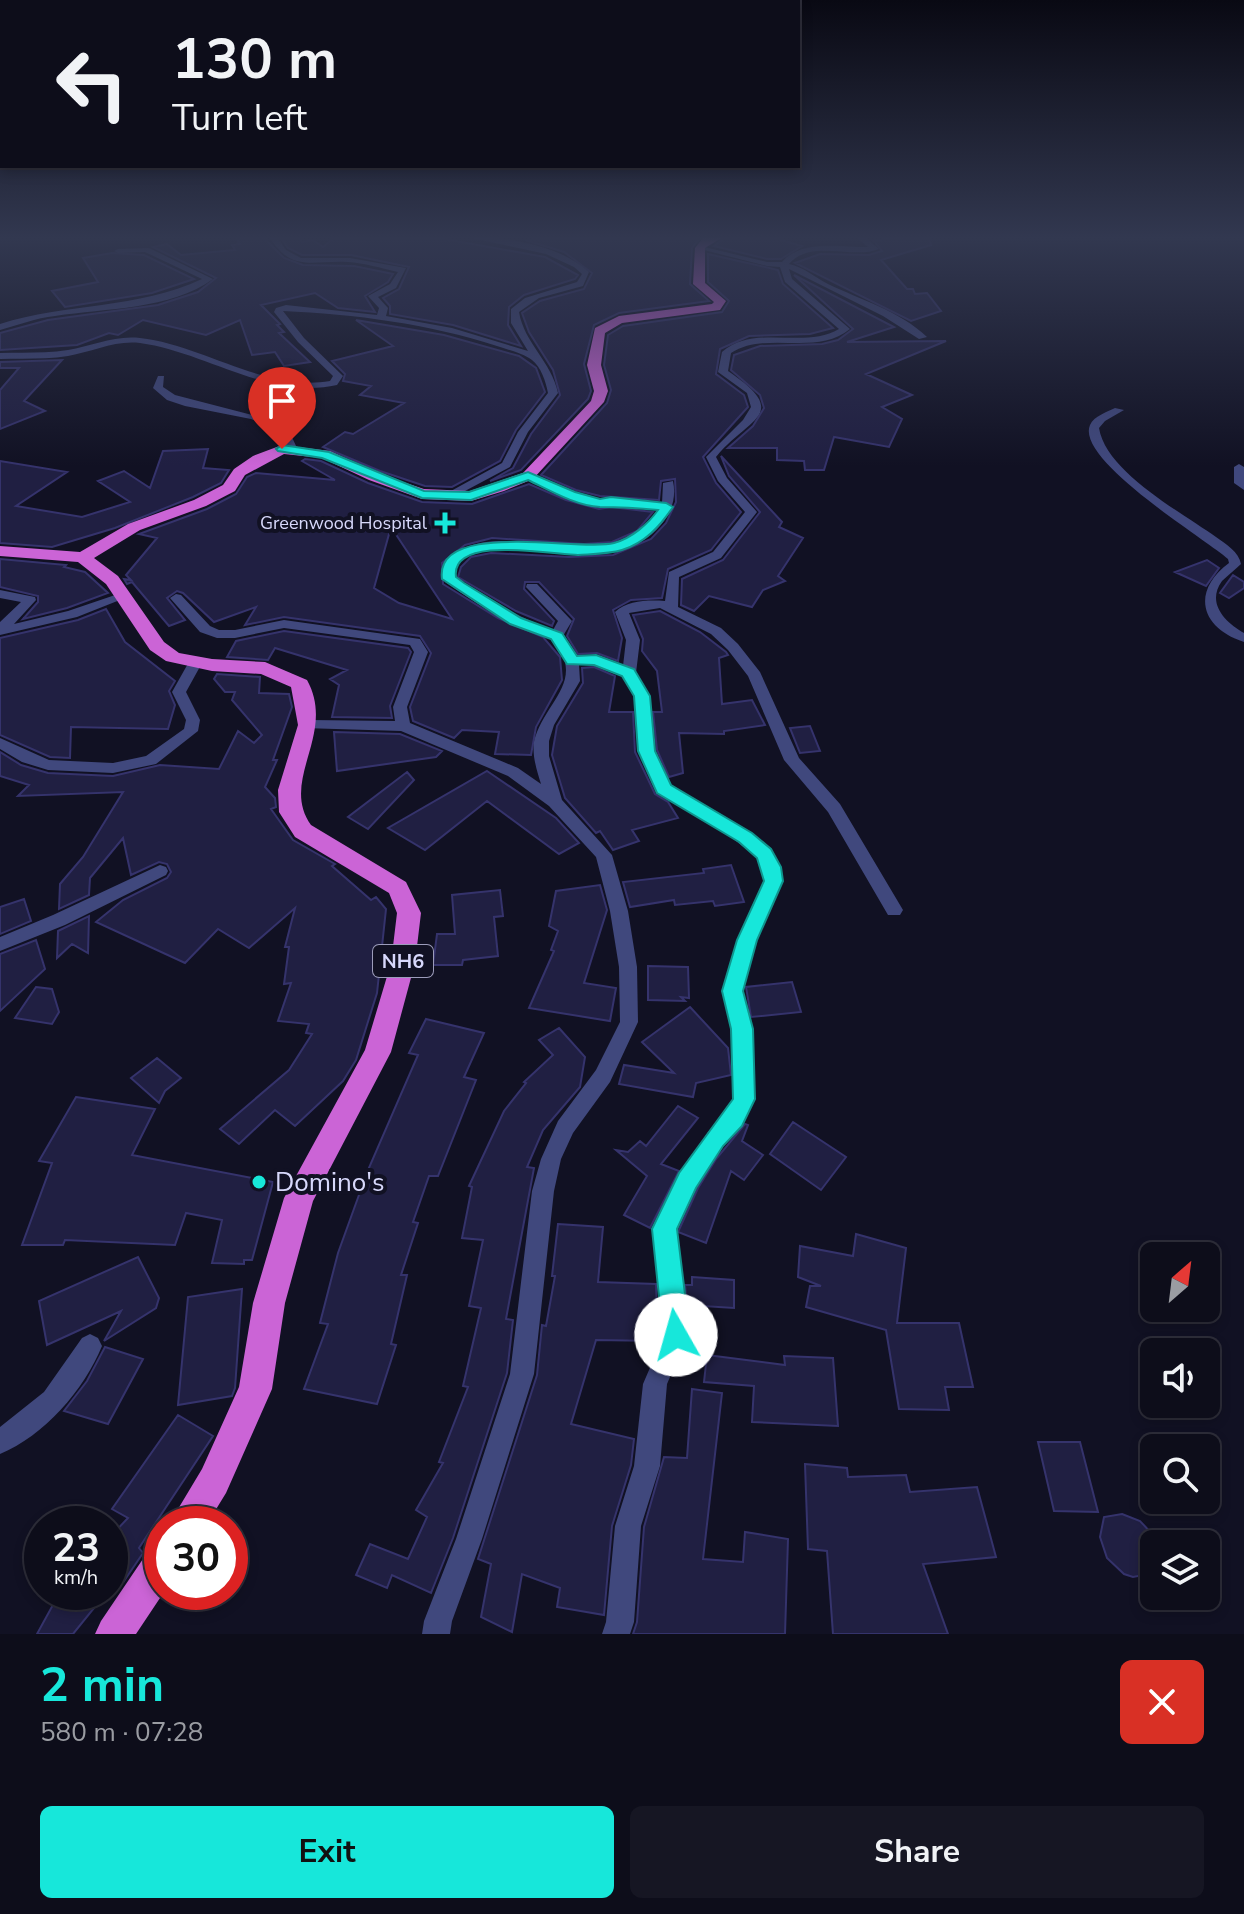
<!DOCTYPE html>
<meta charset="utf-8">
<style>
body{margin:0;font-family:"Nunito Sans",sans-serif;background:#161623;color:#f1f3f6;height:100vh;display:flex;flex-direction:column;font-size:30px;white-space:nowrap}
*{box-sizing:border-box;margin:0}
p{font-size:26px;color:#9a9ca2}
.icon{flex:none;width:44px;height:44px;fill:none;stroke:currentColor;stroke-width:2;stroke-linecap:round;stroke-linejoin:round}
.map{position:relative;height:1634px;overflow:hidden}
.side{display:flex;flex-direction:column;background:#0d0d1a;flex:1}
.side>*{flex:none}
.top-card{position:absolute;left:0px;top:0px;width:800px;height:168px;box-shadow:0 4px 12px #0003,0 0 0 2px #2d2d39;background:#0d0d1a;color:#f1f3f6;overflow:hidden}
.needle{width:52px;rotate:28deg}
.buttons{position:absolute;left:1140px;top:1242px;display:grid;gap:16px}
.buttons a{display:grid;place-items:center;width:80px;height:80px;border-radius:12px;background:#0d0d1a;box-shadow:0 4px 12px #0003,0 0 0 2px #2d2d39;font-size:40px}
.speed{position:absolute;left:24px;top:1506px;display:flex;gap:16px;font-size:40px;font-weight:700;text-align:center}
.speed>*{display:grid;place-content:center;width:104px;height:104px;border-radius:50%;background:#0d0d1a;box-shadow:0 4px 12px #0003,0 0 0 2px #2d2d39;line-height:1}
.speed small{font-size:20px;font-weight:400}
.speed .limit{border:12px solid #d22;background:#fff;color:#111}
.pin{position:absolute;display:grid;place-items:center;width:68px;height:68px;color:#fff;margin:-82px -34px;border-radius:50% 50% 50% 0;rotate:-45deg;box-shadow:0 0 8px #0007}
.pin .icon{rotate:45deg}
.me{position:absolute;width:88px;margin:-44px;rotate:353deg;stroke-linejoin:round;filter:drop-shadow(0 0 6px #0008)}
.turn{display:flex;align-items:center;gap:28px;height:168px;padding:0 40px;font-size:36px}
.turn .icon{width:104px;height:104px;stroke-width:2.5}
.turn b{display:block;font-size:56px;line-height:68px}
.round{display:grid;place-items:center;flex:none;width:84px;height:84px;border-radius:12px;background:#161623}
.summary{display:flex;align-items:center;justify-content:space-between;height:136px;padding:0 40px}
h1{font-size:48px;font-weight:700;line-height:60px;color:#17e7da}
.action{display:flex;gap:16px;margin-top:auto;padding:16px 40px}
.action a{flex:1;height:92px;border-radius:12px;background:#17e7da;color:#111;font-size:32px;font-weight:700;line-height:92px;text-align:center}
.action a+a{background:#161623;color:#f1f3f6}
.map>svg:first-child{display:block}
.building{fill:#201f42;stroke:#35336c;stroke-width:2;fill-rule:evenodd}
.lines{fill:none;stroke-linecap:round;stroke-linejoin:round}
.service{fill:#40487d;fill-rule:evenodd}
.minor{fill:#40487d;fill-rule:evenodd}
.trunk{fill:#cb64d6;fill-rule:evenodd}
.route{fill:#17e7da;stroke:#0f968e;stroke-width:2}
.poi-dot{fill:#17e7da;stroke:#111123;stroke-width:3}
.labels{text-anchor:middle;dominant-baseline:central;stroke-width:8;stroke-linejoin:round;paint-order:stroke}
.far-poi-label{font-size:18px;fill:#d7d8fb;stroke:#111123;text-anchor:end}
.shield{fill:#111123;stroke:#9c9cba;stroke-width:2}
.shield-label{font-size:20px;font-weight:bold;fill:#d7d8fb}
.near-poi-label{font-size:26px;fill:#d7d8fb;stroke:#111123;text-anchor:start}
</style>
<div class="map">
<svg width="1244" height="1634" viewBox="0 0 1244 1634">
<rect width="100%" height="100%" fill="#111123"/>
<path class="building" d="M235,237H263L284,258L303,265L354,266L393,274L388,282L365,296L375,312L338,308L315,293L261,305L280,324L277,325L284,332L279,333L310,362L284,366L275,352L252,355L240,320L206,335L143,320L118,335L109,333L77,345L0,350V333L48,320L158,305L198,292L216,278L153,247L167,244L181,255L235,250L232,245L240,244Z
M298,237L302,242L313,240L323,247L335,237L439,238L545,257L578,275L575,279L524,295L509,307L508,325L521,346L453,325L390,314V306L383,298L399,289L409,267L351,255H302L288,248L281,238Z
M614,237H700L692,248L690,284L709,301L619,313L594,325L584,364L591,391L588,399L521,470L490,481L513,468L531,434L560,395L553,370L529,332L522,313L540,301L584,289L592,273L564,252L525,240Z
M726,237H771L802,246L781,259H767L714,246Z
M900,237H929L931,245L881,260L907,289H913L915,294L927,293L941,311L911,321L795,263L820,254L869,255L882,251L874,241Z
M112,253L144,255L194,279L152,293L65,307L52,291L98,282L83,258Z
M708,254L778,270L783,284L833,328L810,334L749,336L720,349L716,374L744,395L748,407L703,457L716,483L741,512L711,550L668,569L662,598L631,600L613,610L622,638L618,661L597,653L578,654L567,636L574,619L539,582H525L524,589L554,621L552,626L516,611L468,583L458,577L461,567L471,557L491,553L570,557L613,555L651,539L666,523L676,502L675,479L661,481L659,500L600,496L576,490L541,475L607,403L611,390L604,365L608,335L623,326L722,312L729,301L708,282Z
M794,275L894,327L847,342L946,341L866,374L912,395L882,407L902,419L889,447L834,437L824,470H805L804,461L777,460V448H728L753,426L764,408L760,395L731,370L734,355L760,346L822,344L838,340L853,329Z
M356,320L444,335L519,356L536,368L545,392L516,430L500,461L452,487L425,486L380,471L323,447L345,432L353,434L404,403L360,395L371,386L343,381L345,374L332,361L393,346Z
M62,360L24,401L45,411L0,429V390L19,368H0V362Z
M208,449L203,468L229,470L221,483L193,497L115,528L52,547L0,543V461L67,472L16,506L82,517L130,502L98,481L124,471L150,488L163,451Z
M721,456L782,522L779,527L803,538L778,576L785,581L763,590L752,607L709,596L694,611L681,605L682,579L723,560L760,512L729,476Z
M305,459L321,461L368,483L422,502L472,504L529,484L566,500L599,509L611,507L653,512L637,531L612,542L584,544L492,538L465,545L442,563L443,584L498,618L543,637L560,657L562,680L536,727L531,755L495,754L499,732L462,730L454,738L413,721L410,707L431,653L420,636L284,617L245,625L256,607L214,622L183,593L177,591L167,598L185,620L169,626L132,582L127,584L124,579L131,580L126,575L157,538L139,534L207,509L236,494L247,477L256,473L335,480L302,461ZM391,527L452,619L399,603L374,588Z
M0,559L66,565L64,567L85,572L108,593L67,608L23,619L38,602V596L0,587Z
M1207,560L1219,568L1206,586L1175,572Z
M1233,575L1244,582V588L1229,598L1220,593Z
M106,609L125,642L175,681L169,691L175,705L168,729L71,727L70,758L50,757L0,735V638L78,620Z
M660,611L700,632L726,652L728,655L719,658L722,704L752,700L765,725L724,731V734L679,733L683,773L669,777L657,750L653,712H662L657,671L642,651L643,639L633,615Z
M284,631L408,648L411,652L390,706L392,718L332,717L339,685L330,679L347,670L275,648L268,660L227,657L236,641Z
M594,667L615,676L609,712H633L635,752L655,794L668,802L678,818L632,830L639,841L613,850L600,831L596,833L565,798L552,755L557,726L583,683L582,668Z
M217,674L260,677L259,693L289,694L292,707L273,760H277L265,787L275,798L276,807L271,809L293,840L335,864L332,866L371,900L376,897L386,909L377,993L356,1060L343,1081L295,1126L275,1110L239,1144L220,1129L289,1070L312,1034L306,1033L309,1024L278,1021L291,983L284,984L289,947H285L295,908L249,948L218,929L185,963L96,922L123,900L167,878L171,872L167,864L159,862L131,875L123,838L90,878L89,895L59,909L60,884L83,857L123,792L18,796L29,785L0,776V752L21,765L48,773L113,776L160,765L219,769L238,731L254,743L262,735L232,700L235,692H225L214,679Z
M810,726L820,751L800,753L790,728Z
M334,732L400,734L442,751L436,757L337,771Z
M487,771L556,818L579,843L559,854L487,801L425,850L388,828Z
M407,772L414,780L368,829L348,817Z
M731,865L744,902L715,906L713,901L675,905L674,900L630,907L623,882L704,873L703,869Z
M600,885L607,910L584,983L616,988L610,1021L529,1008L554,951L551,950L558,931L549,926L556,891Z
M500,890L503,916L494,917L498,956L463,960L462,965H433L437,934H455L452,895Z
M24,899L31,921L0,934V907Z
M89,916L88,953L72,944L57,958L58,931Z
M36,940L45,969L0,1011V954Z
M648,966L688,967L689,998L681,997L685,1001L648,1000Z
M792,982L801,1012L751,1017L746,987Z
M36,987L52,989L59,1012L52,1024L15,1018Z
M690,1007L728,1048L731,1075L696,1083L693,1097L619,1084L624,1065L674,1073L642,1042Z
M426,1019L484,1033L464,1077L476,1080L438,1176H429L413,1222L418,1223L401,1275H407L391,1344L396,1345L377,1404L304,1389L328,1324L320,1323L338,1253L368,1170L418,1055L409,1053Z
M559,1028L585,1057L580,1087L543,1130L527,1167L534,1168L506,1319L513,1320L507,1373L453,1538L431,1593L392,1575L387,1588L356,1575L370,1544L408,1559L427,1517L416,1510L443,1463L439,1462L468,1387L463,1386L481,1308L469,1306L483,1240L462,1238L472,1187L469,1186L504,1111L526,1083L524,1082L553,1055L539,1040Z
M157,1058L181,1078L165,1091L159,1103L131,1078Z
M76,1097L155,1109L132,1155L273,1182L252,1260H244V1264L212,1263L222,1220L186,1213L175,1245L65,1240L63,1245H22L52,1163L39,1161Z
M678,1106L698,1118L661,1164L679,1171L650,1228L624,1215L647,1176L616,1150L628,1152L640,1141L646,1146Z
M793,1122L846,1157L821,1190L770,1154Z
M745,1124L748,1125L742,1141L763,1155L744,1180L731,1171L706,1243L678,1232L698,1188L716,1159Z
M558,1224L603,1227L598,1282L656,1284L658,1341L596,1340L571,1424L634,1439L631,1465L612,1526L604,1615L557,1607L560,1588L522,1574L512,1632L481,1617L491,1564L478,1559L537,1375L542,1325L546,1326L555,1276H552Z
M856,1234L906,1248L897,1323H959L973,1387H945L949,1410L899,1409L886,1330L806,1307L810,1286H821L798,1277L800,1246L853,1256Z
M138,1257L159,1298L156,1308L104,1341L121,1311L47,1345L39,1301Z
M692,1277L734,1280V1308L687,1305L685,1285H692Z
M242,1289L235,1388L232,1396L178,1405L188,1297Z
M105,1347L143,1359L108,1424L64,1411L87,1381Z
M707,1355L785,1365L784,1356L833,1358L838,1426L752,1422L754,1386L704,1382Z
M692,1389L722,1393L703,1559L743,1562L745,1532L788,1539L785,1634H633L637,1622L644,1527L664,1457L687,1458Z
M178,1415L213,1436L139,1548L143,1553L124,1581L121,1577L110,1589V1537L128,1518L112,1509Z
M1038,1442H1080L1098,1512L1054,1511Z
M805,1464L847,1468L848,1477L906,1475L910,1492L977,1487L996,1557L923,1564L948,1634H833L827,1551L808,1549Z
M1122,1514L1140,1521L1154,1536V1573L1133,1577L1124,1574L1107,1558L1100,1537L1104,1517Z
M60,1592H107L73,1634H37Z"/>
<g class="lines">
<path class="service" d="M1239,464L1244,467V490L1234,483V467Z"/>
<path class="minor" d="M269,237H277L286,250L301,258H350L406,268L396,288L378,297L388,308L386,316L452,328L528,351L511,323V309L525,298L577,282L582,274L574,267L546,254L467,237C507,237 558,244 589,272L583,286L539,298L519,312C524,343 552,362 558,393L528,432L510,467L450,499L440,497L502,463L518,432L548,393C546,382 541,367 532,360C523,353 508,350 497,346C429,324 355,314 283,311L304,338L343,376L337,385C269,400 206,352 140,343C115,340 92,352 68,356C46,360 22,358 0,359V353C22,352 45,354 68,350C92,346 115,335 140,338C203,345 265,392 330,381L333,376L298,342L274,312L276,308L286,305L377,315L379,308L368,296L390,284L398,272C381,268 364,263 348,262C310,260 293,273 269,237Z
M856,237H865L879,249C853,260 811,238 789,264C804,267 814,277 828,284C861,300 900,311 927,337L919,339L883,316L789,269L792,279L850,329C816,357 767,330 731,353L728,371C793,415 748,417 716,457L727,478L757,512L721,558L679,577L678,607L721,628L738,644L760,672L799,758L840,804L903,910L900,915H888L828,812L784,760L748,676L728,650L711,634L660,608L629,613L640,640L636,673L649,696L654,751L670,786L732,821L770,850L782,881L756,940L742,991L751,1029L754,1099L741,1125L722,1144L695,1187L675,1230L688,1335L667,1384L660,1466L641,1526L634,1622L630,1634H602L606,1622L615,1526L634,1466L643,1384L664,1335L653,1229L681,1173L708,1132L727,1113L734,1099L733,1029L724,991L738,940L766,881L757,857L720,829L658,793L638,751L635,696L624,676L594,664L579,665L580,681L554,725L549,741V756L562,800L612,855L628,911L637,967L638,1022L610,1082L573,1133L561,1159L554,1191L534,1374L482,1539L452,1621L450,1634H422L424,1621L456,1539L510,1374L532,1191L541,1159L558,1121L596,1070L620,1022L619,967L610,911L596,857L549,806L508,776L401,731L303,728L301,725L308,720L395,721L393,707L414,652L410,645L284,628L235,638H217L200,632L170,598L176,594L181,595L210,626L219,630H235L284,620L420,639L428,652L407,707L410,723L518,768L541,784C537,771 532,756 534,742C542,704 588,681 553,641C544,631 521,626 508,620C486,609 465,596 445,582V563C495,504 613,592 659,510L611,504L600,506L567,497L524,478V474H532L575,493L600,499L611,498L662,503L663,483L673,481C676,495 673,509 664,521C628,570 559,551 507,550C494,549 476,549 465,557C457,562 457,569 455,578C486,599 518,617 553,630L558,621L526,587L527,584H537L572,621L563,636L576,657L596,656L623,666L626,640L615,612C628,600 648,600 665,601L669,572L713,552L745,512L718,481L706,457L743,420L751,407L747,393L718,372L722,352C755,323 804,350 839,329L785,282L780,267L767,266L696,248L700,246L767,262H782C801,239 841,247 868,247Z
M149,248L213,279C170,310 106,308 55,316C36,318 18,325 0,330V324C66,303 138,309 202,279L145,252L118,253L114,251L118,249Z
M158,376H164L163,387L175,395L275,421L289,431L297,448L288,450L281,435L268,426L251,419L185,406L167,400L153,388Z
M1115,408L1124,410L1105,421L1099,428C1106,472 1181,512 1216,537C1226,544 1239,552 1241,564C1235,570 1228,575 1222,581C1206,603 1225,622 1244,633V642C1200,628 1191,591 1229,563L1228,559C1204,538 1075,460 1090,425C1094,416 1107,412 1115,408Z
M0,590L35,597L36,600L14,624L68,611L124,592L130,596L77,617L0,635V622L21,602L0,598Z
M195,659L202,663L186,692L200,720L198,731L156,764L113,773L48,770L22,762L0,749V738L49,760L113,763L146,756L184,729L186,720L172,692L190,660Z
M160,865L166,867L168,871L166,875L65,925L0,951V937L53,915Z
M90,1334L98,1338L102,1346C84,1390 44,1436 0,1454V1427L44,1392L82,1338Z"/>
<path class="trunk" d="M723,237L705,248V283L726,301L720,310L622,323L605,333L601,365L608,391L604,402L533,479L504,491L471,501L422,499L369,480L322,458L284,454L245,475L235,491L206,506L140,530L94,558L118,576L164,642L179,653L212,659L265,662L307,680C337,734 279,780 311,825L406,882L421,913L415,963L391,1052L313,1201L285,1303L272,1389L226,1493L207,1524H169L202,1469L239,1387L253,1303L284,1198L365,1050L391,963L397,913L389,893L295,837L279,812L278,790L298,725L291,687L261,674L212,671L166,661L150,650L106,584L78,562L0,556V546L80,552L128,524L194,500L223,485L234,469L253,456L282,445L330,451L379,474L424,489L470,491L523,473L591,401L594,391L587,365L595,328L619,316L712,304L714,302L693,284L695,248L703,238Z
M162,1545L164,1592L136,1634H95L101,1621L149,1550Z"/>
</g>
<linearGradient id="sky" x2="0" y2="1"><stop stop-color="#090913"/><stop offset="0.51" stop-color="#323850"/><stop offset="1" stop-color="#323850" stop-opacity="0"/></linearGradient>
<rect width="1244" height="466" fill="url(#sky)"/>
<path class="route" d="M282,445L329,452L424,491L469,492L528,472L575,492L600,499L611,497L666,503L673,507C660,526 645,543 622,550C609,554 591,554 578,555C555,555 450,534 456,577L464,583L521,618L562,633L577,656L596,655L634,669L650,696L655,751L671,785L752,833L771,849L781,867L783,881L757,940L743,991L753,1029L755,1099L742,1126L723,1146L696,1188L677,1229L690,1335L686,1344L676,1348L667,1344L663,1335L652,1229L679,1173L733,1099L731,1029L722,991L737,940L764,881L757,858L739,842L657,793L638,751L634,696L622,676L594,665L567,664L551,639L510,624L442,579C434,519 580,552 614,543C632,538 648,524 658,510C638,508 619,507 600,507C576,506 549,490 528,480L471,500L422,498L322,458L278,451L276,449Z"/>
<g class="poi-dot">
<path d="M441 511h8v8h8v8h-8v8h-8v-8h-8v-8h8z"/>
<circle cx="259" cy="1182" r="8"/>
</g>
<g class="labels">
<g class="far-poi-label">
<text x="427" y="523">Greenwood Hospital</text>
</g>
<rect class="shield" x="373" y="945" width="60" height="32" rx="6"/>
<g class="shield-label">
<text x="403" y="961">NH6</text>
</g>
<g class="near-poi-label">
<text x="275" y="1182">Domino's</text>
</g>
</g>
</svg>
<div class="buttons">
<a><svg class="needle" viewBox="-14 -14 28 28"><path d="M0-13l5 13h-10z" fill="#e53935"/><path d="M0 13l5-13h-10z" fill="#9a9ca2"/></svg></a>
<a><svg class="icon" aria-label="sound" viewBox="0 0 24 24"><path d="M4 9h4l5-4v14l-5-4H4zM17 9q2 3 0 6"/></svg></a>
<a><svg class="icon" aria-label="search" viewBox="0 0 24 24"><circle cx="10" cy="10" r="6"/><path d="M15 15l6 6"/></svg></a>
<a><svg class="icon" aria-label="layers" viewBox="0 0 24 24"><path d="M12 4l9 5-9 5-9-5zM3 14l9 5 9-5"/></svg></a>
</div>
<div class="speed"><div>23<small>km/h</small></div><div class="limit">30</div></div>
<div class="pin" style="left:282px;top:449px;background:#d93025"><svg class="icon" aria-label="arrive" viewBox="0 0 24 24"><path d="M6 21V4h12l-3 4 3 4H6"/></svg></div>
<svg class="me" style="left:676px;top:1335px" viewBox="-20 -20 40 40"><circle r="19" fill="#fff"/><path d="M0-13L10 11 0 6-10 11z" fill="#17e7da"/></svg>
<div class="top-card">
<div class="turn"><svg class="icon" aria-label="left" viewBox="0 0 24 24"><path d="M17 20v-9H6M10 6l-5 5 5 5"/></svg><div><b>130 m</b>Turn left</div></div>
</div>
</div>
<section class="side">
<div class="summary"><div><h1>2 min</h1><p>580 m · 07:28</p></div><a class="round" style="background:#d93025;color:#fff"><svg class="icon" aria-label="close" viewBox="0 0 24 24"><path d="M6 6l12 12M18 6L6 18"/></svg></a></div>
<div class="action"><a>Exit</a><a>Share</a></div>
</section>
